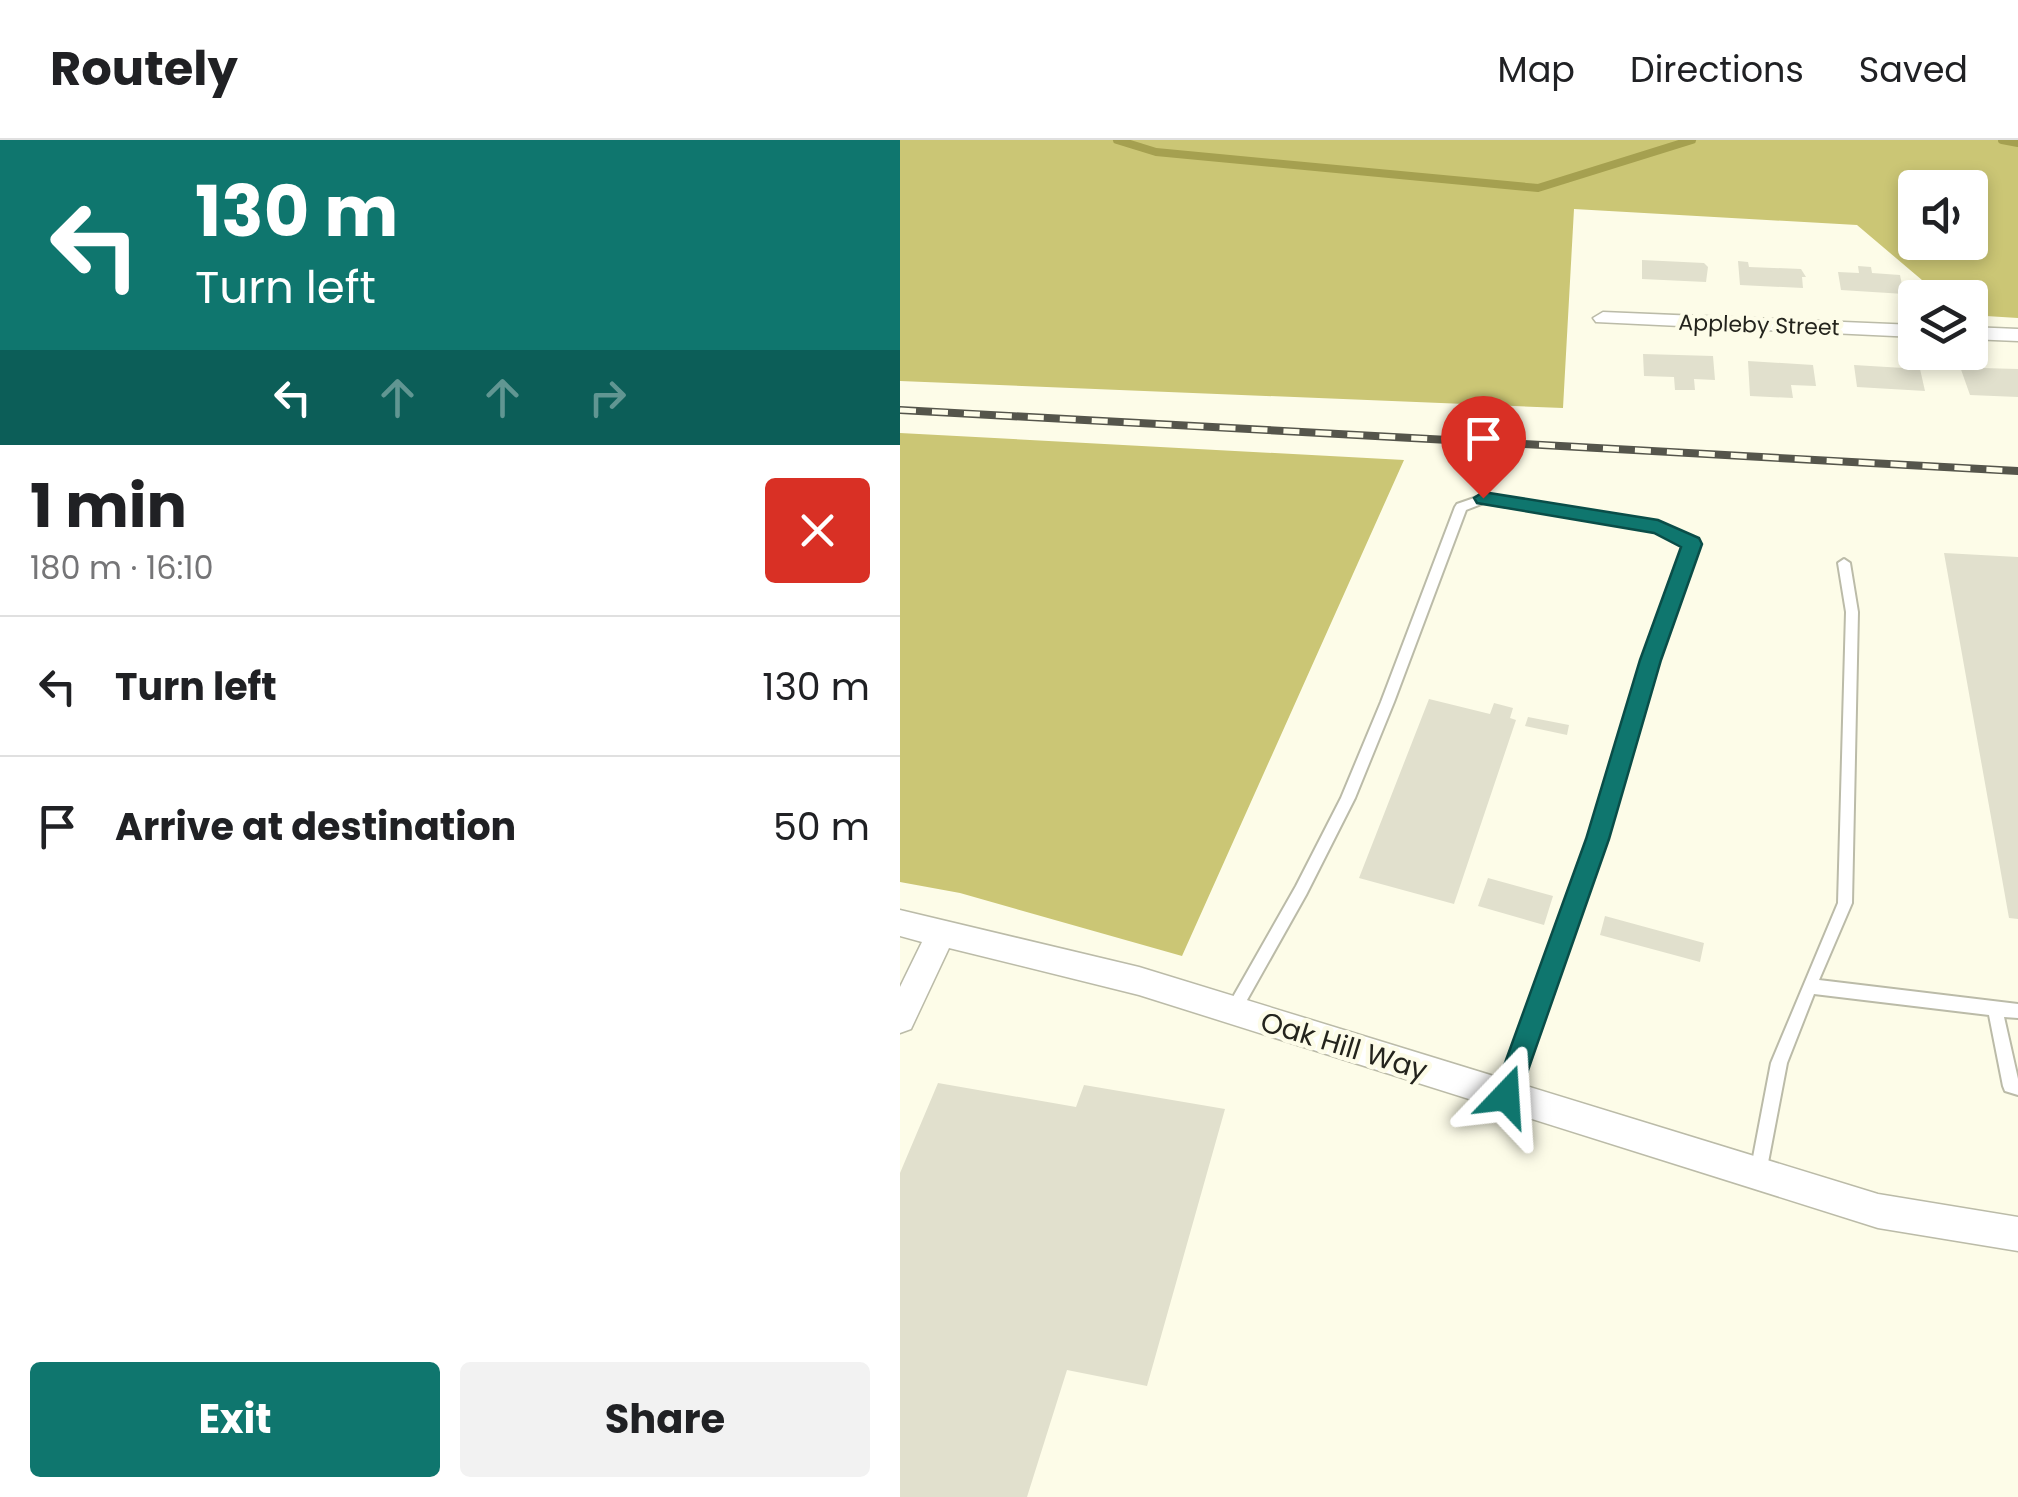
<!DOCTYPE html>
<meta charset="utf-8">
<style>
body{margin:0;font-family:Poppins,sans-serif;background:#f2f2f2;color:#202124;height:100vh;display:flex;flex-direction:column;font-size:38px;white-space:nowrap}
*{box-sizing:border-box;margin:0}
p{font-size:32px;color:#757577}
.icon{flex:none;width:55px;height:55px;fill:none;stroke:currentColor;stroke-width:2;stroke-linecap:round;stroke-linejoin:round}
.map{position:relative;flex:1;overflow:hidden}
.sheet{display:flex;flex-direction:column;background:#fff;width:900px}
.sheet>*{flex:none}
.top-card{background:#0f766e;color:#fff;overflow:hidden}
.controls{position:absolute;left:998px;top:30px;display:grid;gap:20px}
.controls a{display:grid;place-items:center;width:90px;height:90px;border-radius:10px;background:#fff;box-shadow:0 5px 15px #0003;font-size:50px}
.pin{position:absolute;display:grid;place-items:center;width:85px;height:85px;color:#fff;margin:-102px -42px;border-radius:50% 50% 50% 0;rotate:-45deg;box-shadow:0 0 10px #0007}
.pin .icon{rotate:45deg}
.me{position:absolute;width:110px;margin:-55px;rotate:20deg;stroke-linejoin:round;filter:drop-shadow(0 0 8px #0008)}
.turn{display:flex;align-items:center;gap:35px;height:210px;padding:0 30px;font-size:45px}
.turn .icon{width:130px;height:130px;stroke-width:2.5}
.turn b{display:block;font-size:70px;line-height:85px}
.lanes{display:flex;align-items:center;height:95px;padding:0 30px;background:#0003;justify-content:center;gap:50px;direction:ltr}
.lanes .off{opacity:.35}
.round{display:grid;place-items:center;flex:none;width:105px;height:105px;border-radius:10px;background:#f2f2f2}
.head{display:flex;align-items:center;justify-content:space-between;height:170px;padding:0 30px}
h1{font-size:60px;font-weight:700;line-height:75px}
.button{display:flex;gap:20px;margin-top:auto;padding:20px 30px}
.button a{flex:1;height:115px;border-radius:10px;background:#0f766e;color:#fff;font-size:40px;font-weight:700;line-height:115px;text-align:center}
.button a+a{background:#f2f2f2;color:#202124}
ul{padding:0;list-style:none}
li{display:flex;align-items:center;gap:30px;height:140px;padding:0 30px;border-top:2px solid #e0e0e0}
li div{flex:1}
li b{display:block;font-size:38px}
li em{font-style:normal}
header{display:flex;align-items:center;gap:60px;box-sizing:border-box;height:140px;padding:0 50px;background:#fff;border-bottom:2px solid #e0e0e0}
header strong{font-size:48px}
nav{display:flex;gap:55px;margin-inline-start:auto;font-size:35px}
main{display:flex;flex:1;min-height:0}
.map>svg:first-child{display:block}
.forest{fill:#cbc675;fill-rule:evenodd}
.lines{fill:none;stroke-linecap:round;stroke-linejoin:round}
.stream{stroke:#a5a050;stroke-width:8}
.building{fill:#e1e0cd}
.lane-casing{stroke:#bbbba8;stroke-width:4}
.street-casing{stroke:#bbbba8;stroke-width:3}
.lane{fill:#fff;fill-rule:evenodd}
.street{fill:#fff;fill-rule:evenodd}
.rail-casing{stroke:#55554b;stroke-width:8}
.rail{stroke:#fdfce8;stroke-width:5;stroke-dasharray:16;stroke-linecap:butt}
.route{fill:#0f766e;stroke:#0a4d48;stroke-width:2.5}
.labels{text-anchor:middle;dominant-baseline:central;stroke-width:9;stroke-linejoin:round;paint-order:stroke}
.far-street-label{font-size:22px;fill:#24241d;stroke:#fdfce8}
.street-label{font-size:28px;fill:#24241d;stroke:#fdfce8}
</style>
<header>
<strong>Routely</strong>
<nav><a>Map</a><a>Directions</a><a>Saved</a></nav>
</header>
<main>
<section class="sheet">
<div class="top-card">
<div class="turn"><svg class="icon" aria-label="left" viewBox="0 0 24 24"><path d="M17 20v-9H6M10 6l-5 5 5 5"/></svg><div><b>130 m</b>Turn left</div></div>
<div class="lanes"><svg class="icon" aria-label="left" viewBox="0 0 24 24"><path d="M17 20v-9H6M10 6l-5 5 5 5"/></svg><svg class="icon off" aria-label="ahead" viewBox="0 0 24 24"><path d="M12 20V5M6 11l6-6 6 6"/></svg><svg class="icon off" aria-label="ahead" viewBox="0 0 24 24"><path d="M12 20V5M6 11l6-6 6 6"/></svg><svg class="icon off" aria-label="right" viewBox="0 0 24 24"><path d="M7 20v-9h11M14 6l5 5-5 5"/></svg></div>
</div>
<div class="head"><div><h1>1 min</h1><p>180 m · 16:10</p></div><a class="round" style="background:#d93025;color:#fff"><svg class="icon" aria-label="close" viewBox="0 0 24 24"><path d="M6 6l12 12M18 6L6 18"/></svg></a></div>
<ul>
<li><svg class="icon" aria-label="left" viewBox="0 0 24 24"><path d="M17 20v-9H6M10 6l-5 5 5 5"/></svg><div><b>Turn left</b></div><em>130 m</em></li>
<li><svg class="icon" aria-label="arrive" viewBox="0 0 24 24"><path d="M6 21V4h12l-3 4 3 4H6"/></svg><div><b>Arrive at destination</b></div><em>50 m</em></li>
</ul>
<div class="button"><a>Exit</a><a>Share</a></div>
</section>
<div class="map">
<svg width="1118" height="1357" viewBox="0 0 1118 1357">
<rect width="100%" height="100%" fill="#fdfce8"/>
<path class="forest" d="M0,0H1118V178L1070,175V158L1042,157L957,85L674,69L663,268L0,241ZM1015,48H1070V102H1015Z
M0,293L504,320L282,816L60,753L0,742Z"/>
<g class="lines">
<path class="stream" d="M217,0L256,12L638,48L792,0
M1102,0L1118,3"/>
</g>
<path class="building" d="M742,120L804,123L808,127L806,142L742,139Z
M838,121L848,122L849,127L901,129L906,137H902L903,148L840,145Z
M958,126L971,127L972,133L1000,135L1004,154L941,150L938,132L959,133Z
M743,214L813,216L815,240L794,239L795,250H775L774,237L744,236Z
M848,221L913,225L916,246L891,245L893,258L850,256Z
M1058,221L1081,222L1082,228L1118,229V257L1070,255Z
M954,225L1020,229L1025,251L957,247Z
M1044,413L1118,417V779L1109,778Z
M529,559L590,574L594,563L613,568L610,578L616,580L554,764L459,738Z
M628,577L669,585L667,595L625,586Z
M588,738L653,756L644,785L578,766Z
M705,776L804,803L800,822L700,795Z
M38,943L176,967L184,945L325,969L247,1246L167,1230L127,1357H0V1033Z"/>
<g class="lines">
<defs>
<path id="lane" d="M583,355L758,383L796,401L798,404L757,521L704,699L614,955L612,961L606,963L600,961L598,955L690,699L745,521L785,406L756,391L584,363L566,370L494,562L455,658L406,755L338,876L333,878L328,876L325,871L396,746L441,658L481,562L555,367L557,364Z
M944,419L950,423L958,472L952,763L919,840L1118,864V878L1104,877L1118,939V955L1105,951L1103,946L1089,875L914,854L887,923L866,1033L864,1039L858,1041L852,1039L850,1033L871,923L938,763L946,472L938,423Z"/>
<path id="street" d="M703,172L1015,185V197L696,182L693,178Z
M1070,187L1118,189V201L1070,199Z
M0,770L239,827L978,1054L1118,1077V1111L978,1088L239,855L49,808L11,889L0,893V847L22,802L0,796Z"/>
</defs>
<use href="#lane" class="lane-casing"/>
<use href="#street" class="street-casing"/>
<use href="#lane" class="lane"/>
<use href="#street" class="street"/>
<defs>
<path id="rail" d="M0,270L1118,331"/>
</defs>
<use href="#rail" class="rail-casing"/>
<use href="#rail" class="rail"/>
</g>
<path class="route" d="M583,352L758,380L799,398L802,404L761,520L709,699L619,956L615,965L606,969L597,965L593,956L686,699L740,520L781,407L754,393L577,363L574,358Z"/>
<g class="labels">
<g class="far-street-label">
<text transform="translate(859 185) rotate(2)">Appleby Street</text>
</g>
<g class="street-label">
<text transform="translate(444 906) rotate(17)">Oak Hill Way</text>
</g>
</g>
</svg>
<div class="controls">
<a><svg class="icon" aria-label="sound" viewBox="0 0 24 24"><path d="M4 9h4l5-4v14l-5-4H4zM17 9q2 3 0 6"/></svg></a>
<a><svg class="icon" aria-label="layers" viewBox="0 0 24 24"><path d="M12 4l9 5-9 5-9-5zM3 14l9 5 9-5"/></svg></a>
</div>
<div class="pin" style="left:583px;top:358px;background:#d93025"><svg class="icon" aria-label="arrive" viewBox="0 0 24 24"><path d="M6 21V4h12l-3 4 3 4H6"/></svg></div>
<svg class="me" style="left:606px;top:956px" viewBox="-20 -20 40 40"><path d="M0-17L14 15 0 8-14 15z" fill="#0f766e" stroke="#fff" stroke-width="4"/></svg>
</div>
</main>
